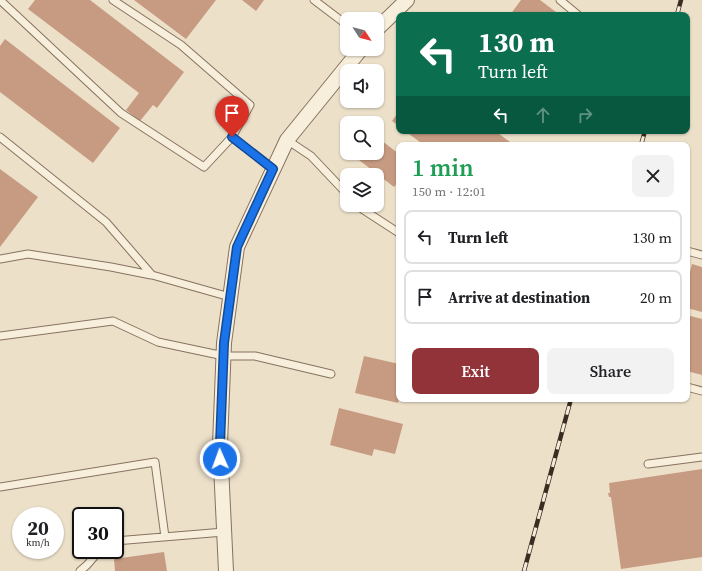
<!DOCTYPE html>
<meta charset="utf-8">
<style>
body{margin:0;font-family:"Source Serif 4",serif;background:#f2f2f2;color:#202124;height:100vh;display:flex;flex-direction:column;font-size:15px;white-space:nowrap}
*{box-sizing:border-box;margin:0}
p{font-size:13px;color:#757577}
.icon{flex:none;width:22px;height:22px;fill:none;stroke:currentColor;stroke-width:2;stroke-linecap:round;stroke-linejoin:round}
.map{position:relative;flex:1;overflow:hidden}
.side{position:absolute;left:396px;top:142px;width:294px;height:260px;display:flex;flex-direction:column;background:#fff;border-radius:8px;box-shadow:0 1px 3px #0004}
.side>*{flex:none}
.guide{position:absolute;left:396px;top:12px;width:294px;height:122px;border-radius:8px;box-shadow:0 1px 3px #0004;background:#0b6e4f;color:#fff;overflow:hidden}
.needle{width:26px;rotate:126deg}
.buttons{position:absolute;left:340px;top:12px;display:grid;gap:8px}
.buttons a{display:grid;place-items:center;width:44px;height:44px;border-radius:8px;background:#fff;box-shadow:0 1px 3px #0004;font-size:20px}
.speed{position:absolute;left:12px;top:507px;display:flex;gap:8px;font-size:20px;font-weight:700;text-align:center}
.speed>*{display:grid;place-content:center;width:52px;height:52px;border-radius:50%;background:#fff;box-shadow:0 1px 3px #0004;line-height:1}
.speed small{font-size:10px;font-weight:400}
.speed .limit{border:2px solid #111;border-radius:6px;background:#fff;color:#111}
.pin{position:absolute;display:grid;place-items:center;width:34px;height:34px;color:#fff;margin:-41px -17px;border-radius:50% 50% 50% 0;rotate:-45deg;box-shadow:0 0 4px #0007}
.pin .icon{rotate:45deg}
.me{position:absolute;width:44px;margin:-22px;rotate:358deg;stroke-linejoin:round;filter:drop-shadow(0 0 3px #0008)}
.turn{display:flex;align-items:center;gap:14px;height:84px;padding:0 16px;font-size:18px}
.turn .icon{width:52px;height:52px;stroke-width:2.5}
.turn b{display:block;font-size:28px;line-height:34px}
.lanes{display:flex;align-items:center;height:38px;padding:0 16px;background:#0003;justify-content:center;gap:20px;direction:ltr}
.lanes .off{opacity:.35}
.round{display:grid;place-items:center;flex:none;width:42px;height:42px;border-radius:8px;background:#f2f2f2}
.summary{display:flex;align-items:center;justify-content:space-between;height:68px;padding:0 16px}
h1{font-size:24px;font-weight:600;line-height:30px;color:#1e9e55}
.action{display:flex;gap:8px;margin-top:auto;padding:8px 16px}
.action a{flex:1;height:46px;border-radius:8px;background:#923339;color:#fff;font-size:16px;font-weight:600;line-height:46px;text-align:center}
.action a+a{background:#f2f2f2;color:#202124}
ul{padding:0;list-style:none}
li{display:flex;align-items:center;gap:12px;height:54px;margin:0 8px 6px;padding:0 8px;border:2px solid #e0e0e0;border-radius:8px}
li div{flex:1}
li b{display:block;font-size:15px}
li em{font-style:normal}
.map>svg:first-child{display:block}
.building{fill:#c79b82}
.lines{fill:none;stroke-linecap:round;stroke-linejoin:round}
.service-casing{stroke:#87725f;stroke-width:9}
.minor-casing{stroke:#87725f;stroke-width:16}
.service{stroke:#f7eedc;stroke-width:7}
.minor{stroke:#f7eedc;stroke-width:14}
.rail-casing{stroke:#392c21;stroke-width:4.5}
.rail{stroke:#f4ead8;stroke-width:3;stroke-dasharray:9;stroke-linecap:butt}
.route-casing{stroke:#114b97;stroke-width:10}
.route{stroke:#1a73e8;stroke-width:7}
</style>
<div class="map">
<svg width="702" height="571" viewBox="0 0 702 571">
<rect width="100%" height="100%" fill="#ece0c9"/>
<path class="building" d="M35,0H90L184,72L157,108L153,105L140,121L126,110L139,93L28,9Z
M134,0H216L186,39Z
M242,0H264L256,11Z
M521,0H540L560,15H510Z
M5,39L120,128L93,163L0,92V46Z
M399,111V126L392,121Z
M405,131H495L514,145H424Z
M377,137L399,154V181L394,187L359,160L365,153H377Z
M0,169L38,197L0,247Z
M692,264L702,267V312L687,308V284Z
M687,315L702,319V375L687,371Z
M364,356L399,364V397L398,403L355,393Z
M339,408L403,424L395,454L374,449L372,456L330,445Z
M702,469V557L621,569L611,497H609L608,493H610L609,483Z
M164,552L167,571H115L114,559Z"/>
<g class="lines">
<defs>
<path id="service" d="M0,0L121,113L204,167L232,137L250,105L181,45L113,0
M314,0L347,25
M560,0L578,15
M0,137L106,222L152,275L230,297
M232,137L273,169
M287,140L311,156L347,194
M356,205L399,233
M687,251L702,255
M0,259L28,254L111,267L151,275
M0,336L113,321L158,342L224,356H255L331,374
M687,387L702,391
M648,464L702,457
M0,487L155,462L165,537
M115,541L224,532
M80,571L87,565L100,550"/>
<path id="minor" d="M377,29L407,0
M226,571L220,444L224,343L237,247L287,140L361,49"/>
</defs>
<use href="#service" class="service-casing"/>
<use href="#minor" class="minor-casing"/>
<use href="#service" class="service"/>
<use href="#minor" class="minor"/>
<defs>
<path id="rail" d="M677,15L681,0
M641,145L645,131
M524,571L571,399"/>
</defs>
<use href="#rail" class="rail-casing"/>
<use href="#rail" class="rail"/>
</g>
<g class="lines">
<defs>
<path id="route" d="M220,459V444L224,343L237,247L273,169L232,137"/>
</defs>
<use href="#route" class="route-casing"/>
<use href="#route" class="route"/>
</g>
</svg>
<div class="buttons">
<a><svg class="needle" viewBox="-14 -14 28 28"><path d="M0-13l5 13h-10z" fill="#e53935"/><path d="M0 13l5-13h-10z" fill="#757577"/></svg></a>
<a><svg class="icon" aria-label="sound" viewBox="0 0 24 24"><path d="M4 9h4l5-4v14l-5-4H4zM17 9q2 3 0 6"/></svg></a>
<a><svg class="icon" aria-label="search" viewBox="0 0 24 24"><circle cx="10" cy="10" r="6"/><path d="M15 15l6 6"/></svg></a>
<a><svg class="icon" aria-label="layers" viewBox="0 0 24 24"><path d="M12 4l9 5-9 5-9-5zM3 14l9 5 9-5"/></svg></a>
</div>
<div class="speed"><div>20<small>km/h</small></div><div class="limit">30</div></div>
<div class="pin" style="left:232px;top:137px;background:#d93025"><svg class="icon" aria-label="arrive" viewBox="0 0 24 24"><path d="M6 21V4h12l-3 4 3 4H6"/></svg></div>
<svg class="me" style="left:220px;top:459px" viewBox="-20 -20 40 40"><circle r="17" fill="#1a73e8" stroke="#fff" stroke-width="3"/><path d="M0-11L8 9 0 5-8 9z" fill="#fff"/></svg>
<div class="guide">
<div class="turn"><svg class="icon" aria-label="left" viewBox="0 0 24 24"><path d="M17 20v-9H6M10 6l-5 5 5 5"/></svg><div><b>130 m</b>Turn left</div></div>
<div class="lanes"><svg class="icon" aria-label="left" viewBox="0 0 24 24"><path d="M17 20v-9H6M10 6l-5 5 5 5"/></svg><svg class="icon off" aria-label="ahead" viewBox="0 0 24 24"><path d="M12 20V5M6 11l6-6 6 6"/></svg><svg class="icon off" aria-label="right" viewBox="0 0 24 24"><path d="M7 20v-9h11M14 6l5 5-5 5"/></svg></div>
</div>
<section class="side">
<div class="summary"><div><h1>1 min</h1><p>150 m · 12:01</p></div><a class="round"><svg class="icon" aria-label="close" viewBox="0 0 24 24"><path d="M6 6l12 12M18 6L6 18"/></svg></a></div>
<ul>
<li><svg class="icon" aria-label="left" viewBox="0 0 24 24"><path d="M17 20v-9H6M10 6l-5 5 5 5"/></svg><div><b>Turn left</b></div><em>130 m</em></li>
<li><svg class="icon" aria-label="arrive" viewBox="0 0 24 24"><path d="M6 21V4h12l-3 4 3 4H6"/></svg><div><b>Arrive at destination</b></div><em>20 m</em></li>
</ul>
<div class="action"><a>Exit</a><a>Share</a></div>
</section>
</div>
